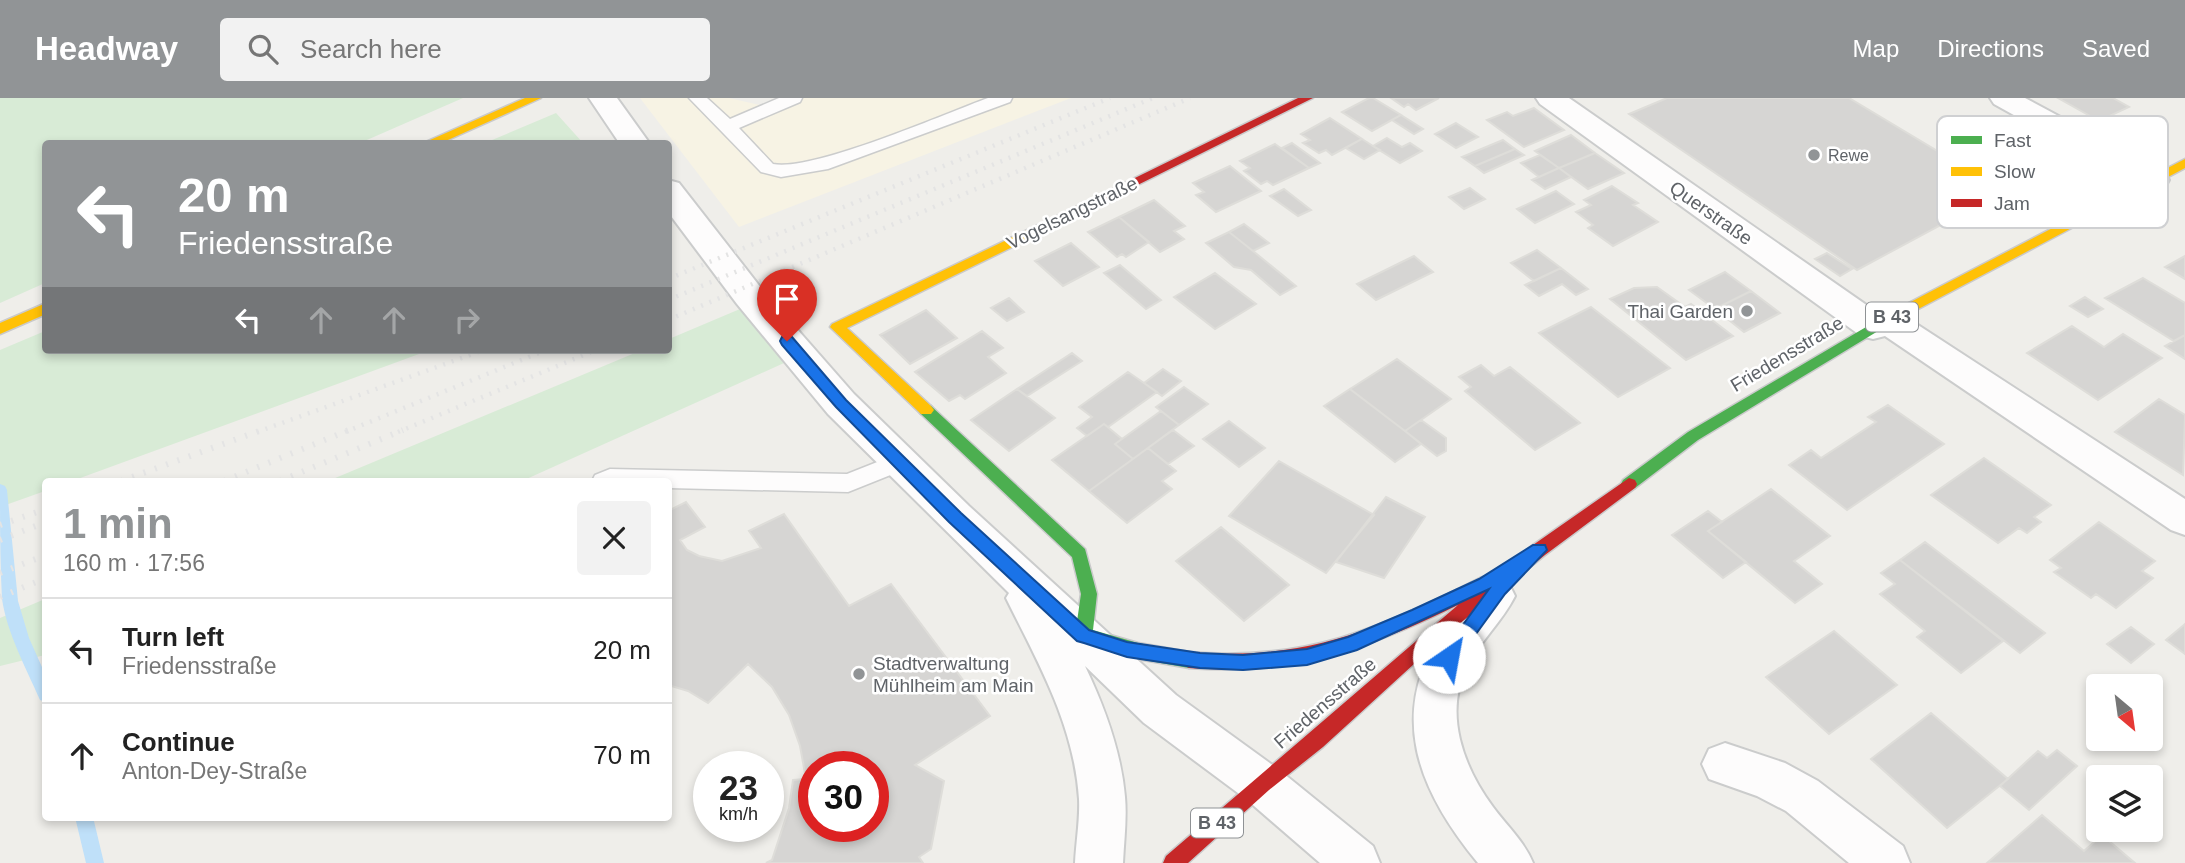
<!DOCTYPE html>
<meta charset="utf-8">
<style>
body{margin:0;font-family:Helvetica,sans-serif;background:#f2f2f2;color:#222;height:100vh;display:flex;flex-direction:column;font-size:26px;white-space:nowrap}
*{box-sizing:border-box;margin:0}
p{font-size:23px;color:#767676}
.icon{flex:none;width:38px;height:38px;fill:none;stroke:currentColor;stroke-width:2;stroke-linecap:round;stroke-linejoin:round}
.map{position:relative;flex:1;overflow:hidden}
.drawer{position:absolute;left:42px;top:380px;width:630px;height:343px;display:flex;flex-direction:column;background:#fff;border-radius:7px;box-shadow:0 4px 10px #0003}
.drawer>*{flex:none}
.banner{position:absolute;left:42px;top:42px;width:630px;height:214px;border-radius:7px;box-shadow:0 4px 10px #0003;background:#919496;color:#fff;overflow:hidden}
.needle{width:46px;rotate:151deg}
.fabs{position:absolute;left:2086px;top:576px;display:grid;gap:14px}
.fabs a{display:grid;place-items:center;width:77px;height:77px;border-radius:7px;background:#fff;box-shadow:0 4px 10px #0003;font-size:35px}
.speed{position:absolute;left:693px;top:653px;display:flex;gap:14px;font-size:35px;font-weight:700;text-align:center}
.speed>*{display:grid;place-content:center;width:91px;height:91px;border-radius:50%;background:#fff;box-shadow:0 4px 10px #0003;line-height:1}
.speed small{font-size:18px;font-weight:400}
.speed .limit{border:10px solid #d22;background:#fff;color:#111}
.pin{position:absolute;display:grid;place-items:center;width:60px;height:60px;color:#fff;margin:-72px -30px;border-radius:50% 50% 50% 0;rotate:-45deg;box-shadow:0 0 7px #0007}
.pin .icon{rotate:45deg}
.me{position:absolute;width:77px;margin:-38px;rotate:33deg;stroke-linejoin:round;filter:drop-shadow(0 0 5px #0008)}
.turn{display:flex;align-items:center;gap:24px;height:147px;padding:0 21px;font-size:32px}
.turn .icon{width:91px;height:91px;stroke-width:2.5}
.turn b{display:block;font-size:49px;line-height:60px}
.lanes{display:flex;align-items:center;height:66px;padding:0 21px;background:#0003;justify-content:center;gap:35px;direction:ltr}
.lanes .off{opacity:.35}
.round{display:grid;place-items:center;flex:none;width:74px;height:74px;border-radius:7px;background:#f2f2f2}
.headline{display:flex;align-items:center;justify-content:space-between;height:119px;padding:0 21px}
h1{font-size:42px;font-weight:700;line-height:52px;color:#919496}
ul{padding:0;list-style:none}
li{display:flex;align-items:center;gap:21px;height:105px;padding:0 21px;border-top:2px solid #e0e0e0}
li div{flex:1}
li b{display:block;font-size:26px}
li em{font-style:normal}
header{display:flex;align-items:center;gap:42px;box-sizing:border-box;height:98px;padding:0 35px;background:#919496;color:#fff}
header strong{font-size:33px}
nav{display:flex;gap:38px;margin-inline-start:auto;font-size:24px}
.search{width:490px;height:63px;background:#f2f2f2;display:flex;align-items:center;gap:18px;box-sizing:border-box;padding:0 24px;border-radius:7px;color:#767676;font-size:26px}
.map>svg:first-child{display:block}
.commercial{fill:#f7f3e4}
.green{fill:#d8ebd6}
.lines{fill:none;stroke-linecap:round;stroke-linejoin:round}
.stream{fill:#bfe0f9;fill-rule:evenodd}
.building{fill:#d6d5d3;stroke:#deddd9;stroke-width:2;fill-rule:evenodd}
.lane-casing{stroke:#cbcccc;stroke-width:3}
.street-casing{stroke:#cbcccc;stroke-width:4}
.fast-casing{stroke:#cacacb;stroke-width:3}
.slow-casing{stroke:#cacacb;stroke-width:3}
.jam-casing{stroke:#cacacb;stroke-width:3}
.lane{fill:#fdfcfc;fill-rule:evenodd}
.street{fill:#fdfcfc;fill-rule:evenodd}
.fast{fill:#4caf50;fill-rule:evenodd}
.slow{fill:#ffc107;fill-rule:evenodd}
.jam{fill:#c62828;fill-rule:evenodd}
.rail-far1{stroke:#e4e4e4;stroke-width:4.5;stroke-dasharray:2 7;stroke-linecap:butt}
.rail{stroke:#e4e4e4;stroke-width:6;stroke-dasharray:2 10;stroke-linecap:butt}
.route{fill:#1a73e8;stroke:#114b97;stroke-width:2}
.poi-dot{fill:#919496;stroke:#fff;stroke-width:2.5}
.labels{text-anchor:middle;dominant-baseline:central;stroke-width:5;stroke-linejoin:round;paint-order:stroke}
.far-poi-label{font-size:16px;fill:#5f6368;stroke:#fff;text-anchor:start}
.shield{fill:#fff;stroke:#8f9295;stroke-width:2}
.shield-label{font-size:18px;font-weight:bold;fill:#5f6368}
.street-label{font-size:19px;fill:#5f6368;stroke:#fff}
.poi-label{font-size:19px;fill:#5f6368;stroke:#fff;text-anchor:end}
.key{fill:#fff;stroke:#cfd0d2;stroke-width:2}
.key-label{font-size:19px;fill:#5f6368}
</style>
<header>
<strong>Headway</strong>
<div class="search"><svg class="icon" aria-label="search" viewBox="0 0 24 24"><circle cx="10" cy="10" r="6"/><path d="M15 15l6 6"/></svg>Search here</div>
<nav><a>Map</a><a>Directions</a><a>Saved</a></nav>
</header>
<div class="map">
<svg width="2185" height="765" viewBox="0 0 2185 765">
<rect width="100%" height="100%" fill="#efeeea"/>
<path class="commercial" d="M640,0H729L769,9L790,0H1071L739,129Z"/>
<path class="green" d="M0,0H463L360,45L46,46L45,185L0,205Z
M556,15L583,45H485Z
M740,211L784,265L522,383H328L642,252H668L669,241Z
M45,233L46,252H430L72,383H46L45,393L0,409V252Z
M45,501V557L0,568V520Z"/>
<g class="lines">
<path class="stream" d="M0,386L5,388L7,392L18,503L29,540L46,578V604L40,602C26,570 7,535 2,501C0,463 0,424 0,386Z
M75,719H93L104,765H86Z"/>
</g>
<path class="building" d="M1369,0H1373L1401,17L1372,33L1342,14Z
M1391,0H1439L1416,12L1408,6L1404,9Z
M1667,0H1849L2004,93L1857,172L1629,16Z
M2058,0H2113L2129,9L2099,23Z
M1534,10L1564,32L1524,49L1487,22L1507,14L1513,18Z
M1401,17L1423,31L1414,36L1392,22Z
M1330,20L1362,41L1332,57L1326,52L1319,55L1303,45L1310,42L1301,36Z
M1456,25L1478,39L1456,50L1435,36Z
M1571,37L1595,55L1559,70L1535,53Z
M1387,40L1402,49L1410,45L1422,53L1400,65L1373,48Z
M1362,41L1373,48L1380,52L1364,61L1346,50Z
M1503,42L1515,51L1475,68L1462,59Z
M1292,45L1320,65L1309,70L1282,50Z
M1275,46L1309,70L1273,87L1267,83L1261,86L1244,73L1250,70L1240,63Z
M1515,51L1524,57L1484,75L1475,68Z
M1595,55L1624,75L1588,91L1559,70Z
M1540,57L1559,70L1539,79L1521,65Z
M1230,68L1261,93L1216,114L1196,97L1204,94L1193,85Z
M1559,70L1571,79L1545,91L1532,82Z
M1612,88L1638,105L1633,107L1658,124L1613,148L1588,130L1593,127L1576,114L1591,107L1584,102Z
M1470,90L1485,101L1464,111L1449,99Z
M1284,91L1311,112L1298,118L1270,98Z
M1556,93L1574,106L1535,125L1517,111Z
M1154,102L1185,128L1174,133L1184,141L1160,154L1119,119Z
M1119,119L1149,144L1126,159L1122,156L1117,159L1088,134Z
M1244,126L1269,145L1253,153L1229,134Z
M1229,134L1253,153L1296,188L1280,197L1251,172L1234,169L1206,145Z
M1071,145L1099,169L1063,188L1035,163Z
M1537,152L1561,170L1534,183L1511,165Z
M1827,155L1852,171L1840,178L1815,161Z
M1414,158L1433,174L1376,202L1357,186Z
M2185,158V181L2165,169Z
M1120,167L1161,202L1146,211L1104,175Z
M1561,170L1588,191L1576,197L1562,186L1539,198L1525,187Z
M1725,174L1751,193L1715,211L1689,192Z
M1215,175L1256,206L1215,231L1174,199Z
M2143,180L2185,205V237L2174,243L2105,200Z
M1657,189L1685,209L1691,206L1733,238L1686,262L1610,201L1634,190Z
M1751,193L1780,215L1744,234L1715,211Z
M2085,199L2103,211L2088,219L2070,208Z
M1009,200L1024,214L1007,223L991,210Z
M1591,209L1670,270L1618,299L1539,235Z
M926,212L957,240L910,266L880,237Z
M2072,228L2104,249L2123,236L2162,260L2098,302L2027,255Z
M982,233L1003,250L988,259L1006,275L965,301L960,297L949,303L915,274Z
M2185,237V261L2165,248Z
M1072,255L1082,263L1027,298L1017,291Z
M1397,261L1451,301L1405,333L1350,291Z
M1481,267L1494,278L1510,269L1580,325L1535,352L1465,293L1471,289L1459,279Z
M1163,271L1181,283L1162,298L1144,285Z
M1128,274L1157,294L1108,329L1104,326L1087,338L1077,330L1092,319L1079,309Z
M1184,289L1208,306L1179,327L1156,309Z
M1017,291L1055,320L1009,353L971,322Z
M1350,291L1405,333L1421,346L1395,364L1324,308Z
M2159,301L2185,317L2183,377L2115,334Z
M1888,307L1944,346L1847,412L1789,367L1811,352L1821,360L1876,324L1868,319Z
M1161,313L1179,327L1133,361L1115,346Z
M1421,322L1446,340V353L1437,358L1405,333Z
M1229,323L1265,350L1239,369L1203,341Z
M1104,326L1122,341L1115,346L1133,361L1089,393L1052,362Z
M1173,332L1194,348L1168,366L1148,350Z
M1148,350L1176,373L1162,383L1172,391L1127,425L1089,393Z
M1984,360L2051,407L2034,419L2041,424L2027,435L2019,430L1998,445L1931,397Z
M1279,363L1374,417L1326,475L1229,418Z
M1771,391L1830,438L1794,463L1822,486L1795,505L1708,433Z
M1386,399L1425,419L1384,480L1336,464Z
M686,404L705,429L680,442L687,452L699,458L722,463L761,450L749,433L784,416L849,508L891,486L990,618L915,667L944,683L931,751L919,759L923,765H766L772,762L789,710L793,682L806,681L800,648L789,617L772,589L748,566L708,605L688,593L668,587V413ZM814,668H873V728H814Z
M1708,413L1722,424L1708,433L1746,464L1723,480L1672,437Z
M2099,424L2155,463L2142,473L2153,480L2116,510L2096,496L2091,500L2054,474L2061,470L2050,462Z
M1221,429L1289,487L1244,523L1176,463Z
M1925,444L2045,535L2020,555L1900,462Z
M1900,462L2003,543L1961,575L1917,539L1925,533L1880,496L1895,486L1881,475Z
M2185,526V556L2166,542Z
M2131,529L2154,546L2131,565L2107,546Z
M1834,533L1897,587L1829,636L1766,579Z
M1931,615L2008,681L1947,730L1871,661Z
M2057,652L2077,668L2029,712L2000,688L2038,653L2047,660Z
M2042,717L2084,753L2102,737L2135,765H1987Z"/>
<g class="lines">
<defs>
<path id="lane" d="M689,0H707L730,21L779,0H802L800,4L739,30L773,66C812,74 944,16 988,0H1012L1010,4L828,71L781,79L761,74Z
M900,355L908,358L911,364L908,370L848,394L668,390V383H592L595,377L610,371L847,376Z"/>
<path id="street" d="M589,0H617L650,46H620Z
M1536,0H1569L1875,213L1886,210L1898,214L2185,401V437L2171,432L1885,238L1873,241L1861,238L1540,6Z
M1990,0H2025L2165,75L2169,82L2165,89L2154,92L2143,89L1994,6Z
M668,82L679,85L761,190L854,296L969,408L1176,597L1278,671L1373,748L1380,765H1320L1246,701L1144,625L1085,568C1105,610 1121,653 1125,699C1127,721 1124,743 1123,765H1075C1076,744 1080,722 1079,701C1074,626 1038,565 1006,500L1009,495L828,316L737,206L668,114Z
M1494,481L1509,486L1515,498C1502,524 1480,543 1467,569C1443,616 1464,670 1493,709C1507,728 1524,743 1533,765H1478C1417,691 1386,614 1446,528C1459,509 1472,488 1494,481Z
M1725,645L1785,665L1818,683L1903,748L1910,765H1849L1786,713L1757,698L1709,681L1702,666L1709,651Z"/>
<path id="fast" d="M1883,219L1890,224L1888,227L1698,342L1635,390H1623L1621,386L1623,382L1688,334Z
M926,306L931,308L1085,451L1097,496L1093,532L1138,545L1189,554L1195,557L1198,562L1195,567L1189,570L1138,561L1078,542L1075,537L1081,496L1072,459L921,316L918,312L921,308Z"/>
<path id="slow" d="M525,0H541L439,46H421Z
M2185,61V70L1888,227L1883,229L1876,224L1878,221Z
M1044,124L1051,128L1049,131L847,230L931,308L934,312L931,316H921L830,229L832,226Z
M46,205V216L0,236V225Z"/>
<path id="jam" d="M1298,0H1313L1049,131L1044,132L1037,128Z
M1629,380L1635,382L1637,386L1635,390L1545,457L1448,535L1323,649L1269,692L1188,765H1163L1166,758L1458,507C1365,552 1294,578 1189,570L1183,567L1180,562L1183,557L1189,554C1305,564 1379,531 1480,480L1486,478L1492,480L1533,447Z"/>
</defs>
<use href="#lane" class="lane-casing"/>
<use href="#street" class="street-casing"/>
<use href="#fast" class="fast-casing"/>
<use href="#slow" class="slow-casing"/>
<use href="#jam" class="jam-casing"/>
<use href="#lane" class="lane"/>
<use href="#street" class="street"/>
<use href="#fast" class="fast"/>
<use href="#slow" class="slow"/>
<use href="#jam" class="jam"/>
<path class="rail-far1" d="M668,181L1110,0
M668,202L1153,0
M668,222L1190,0
M257,334L484,252
M345,334L546,252
M398,334L596,252"/>
<path class="rail" d="M121,383L262,332
M224,383L349,332
M280,383L403,332
M0,427L46,411
M0,442L46,424
M0,475L46,457
M0,499L46,480"/>
</g>
<path class="route" d="M787,238L792,239L846,302L961,415L1089,532L1127,544L1200,555L1243,557L1307,551L1348,539L1412,512L1479,481L1533,447H1545L1547,452L1505,496L1455,565L1449,567L1443,565L1440,559L1443,554L1489,491L1357,552L1307,567L1243,572L1200,570L1127,559L1084,545L1077,543L949,424L836,309L782,247L780,243L782,239Z"/>
<g class="poi-dot">
<circle cx="1814" cy="57" r="7"/>
<circle cx="1747" cy="213" r="7"/>
<circle cx="859" cy="576" r="7"/>
</g>
<g class="labels">
<g class="far-poi-label">
<text x="1828" y="57">Rewe</text>
</g>
<g class="shield">
<rect x="1866" y="204.5" width="52" height="29" rx="5"/>
<rect x="1191" y="710.5" width="52" height="29" rx="5"/>
</g>
<g class="shield-label">
<text x="1892" y="219">B 43</text>
<text x="1217" y="725">B 43</text>
</g>
<g class="street-label">
<text transform="translate(1072 115) rotate(-26)">Vogelsangstraße</text>
<text transform="translate(1711 115) rotate(35)">Querstraße</text>
<text transform="translate(1787 256) rotate(-31)">Friedensstraße</text>
<text transform="translate(1325 605) rotate(-41)">Friedensstraße</text>
</g>
<g class="poi-label">
<text x="1733" y="213">Thai Garden</text>
<text x="873" y="565" text-anchor="start">Stadtverwaltung<tspan x="873" dy="22">Mühlheim am Main</tspan></text>
</g>
</g>
<rect x="1937" y="18" width="231" height="112" rx="10" class="key"/>
<rect x="1951" y="38" width="31" height="8" fill="#4caf50"/>
<rect x="1951" y="69" width="31" height="9" fill="#ffc107"/>
<rect x="1951" y="101" width="31" height="8" fill="#c62828"/>
<g class="key-label">
<text x="1994" y="49">Fast</text>
<text x="1994" y="80">Slow</text>
<text x="1994" y="112">Jam</text>
</g>
</svg>
<div class="fabs">
<a><svg class="needle" viewBox="-14 -14 28 28"><path d="M0-13l5 13h-10z" fill="#e53935"/><path d="M0 13l5-13h-10z" fill="#767676"/></svg></a>
<a><svg class="icon" aria-label="layers" viewBox="0 0 24 24"><path d="M12 4l9 5-9 5-9-5zM3 14l9 5 9-5"/></svg></a>
</div>
<div class="speed"><div>23<small>km/h</small></div><div class="limit">30</div></div>
<div class="pin" style="left:787px;top:243px;background:#d93025"><svg class="icon" aria-label="arrive" viewBox="0 0 24 24"><path d="M6 21V4h12l-3 4 3 4H6"/></svg></div>
<svg class="me" style="left:1449px;top:559px" viewBox="-20 -20 40 40"><circle r="19" fill="#fff"/><path d="M0-13L10 11 0 6-10 11z" fill="#1a73e8"/></svg>
<div class="banner">
<div class="turn"><svg class="icon" aria-label="left" viewBox="0 0 24 24"><path d="M17 20v-9H6M10 6l-5 5 5 5"/></svg><div><b>20 m</b>Friedensstraße</div></div>
<div class="lanes"><svg class="icon" aria-label="left" viewBox="0 0 24 24"><path d="M17 20v-9H6M10 6l-5 5 5 5"/></svg><svg class="icon off" aria-label="ahead" viewBox="0 0 24 24"><path d="M12 20V5M6 11l6-6 6 6"/></svg><svg class="icon off" aria-label="ahead" viewBox="0 0 24 24"><path d="M12 20V5M6 11l6-6 6 6"/></svg><svg class="icon off" aria-label="right" viewBox="0 0 24 24"><path d="M7 20v-9h11M14 6l5 5-5 5"/></svg></div>
</div>
<section class="drawer">
<div class="headline"><div><h1>1 min</h1><p>160 m · 17:56</p></div><a class="round"><svg class="icon" aria-label="close" viewBox="0 0 24 24"><path d="M6 6l12 12M18 6L6 18"/></svg></a></div>
<ul>
<li><svg class="icon" aria-label="left" viewBox="0 0 24 24"><path d="M17 20v-9H6M10 6l-5 5 5 5"/></svg><div><b>Turn left</b><p>Friedensstraße</p></div><em>20 m</em></li>
<li><svg class="icon" aria-label="ahead" viewBox="0 0 24 24"><path d="M12 20V5M6 11l6-6 6 6"/></svg><div><b>Continue</b><p>Anton-Dey-Straße</p></div><em>70 m</em></li>
</ul>
</section>
</div>
